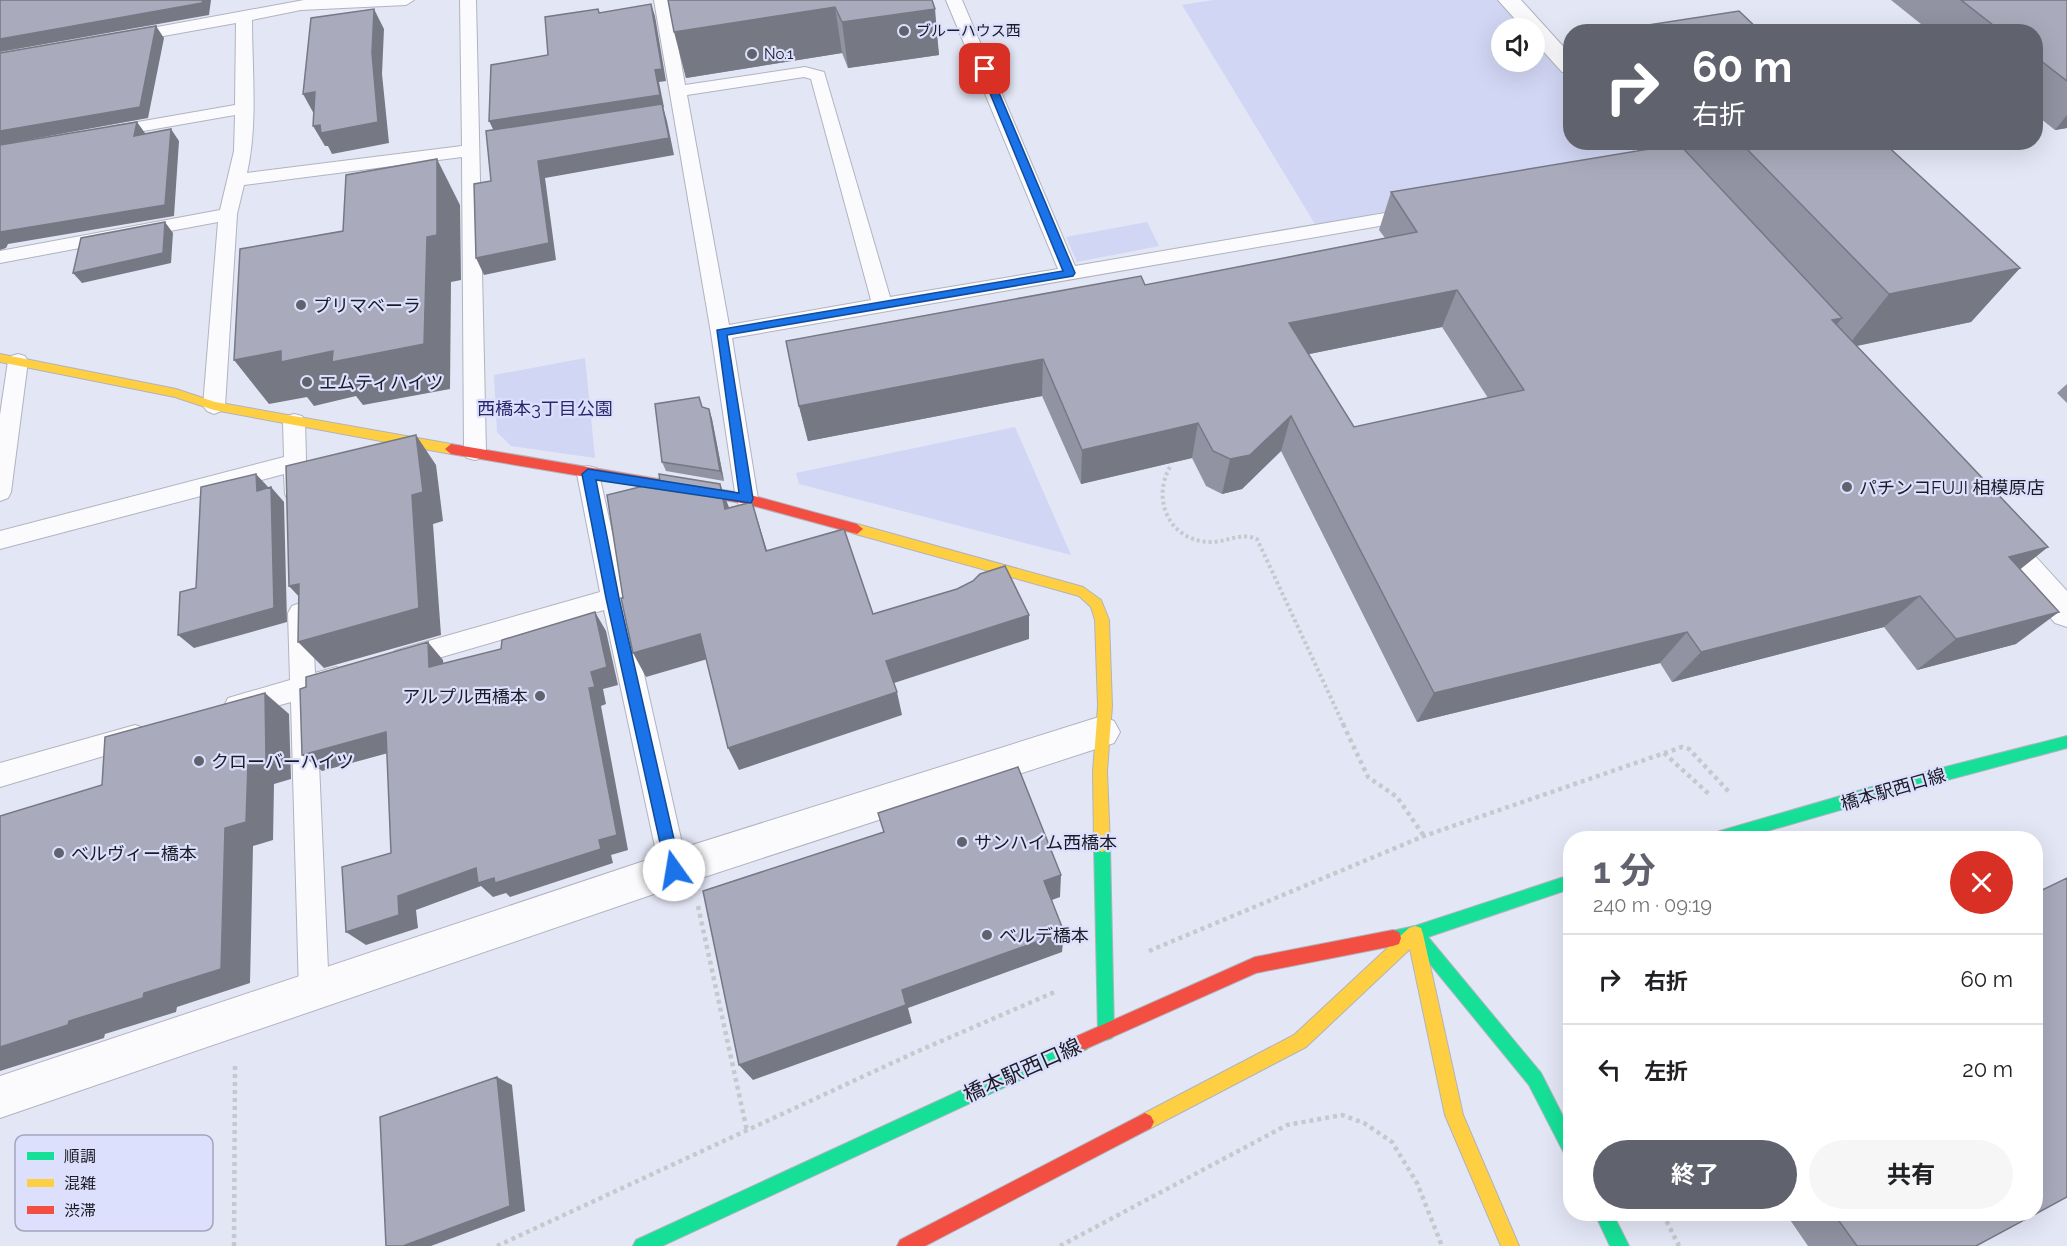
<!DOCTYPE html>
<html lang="ja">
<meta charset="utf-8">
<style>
body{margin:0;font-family:Raleway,"Noto Sans JP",sans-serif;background:#f6f6f6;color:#202124;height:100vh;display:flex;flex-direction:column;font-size:22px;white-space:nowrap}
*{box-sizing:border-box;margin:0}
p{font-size:20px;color:#757577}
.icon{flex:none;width:33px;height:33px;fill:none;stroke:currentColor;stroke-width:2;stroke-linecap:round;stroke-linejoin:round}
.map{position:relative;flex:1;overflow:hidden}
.panel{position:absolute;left:1563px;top:831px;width:480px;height:390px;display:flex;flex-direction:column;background:#fff;border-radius:24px;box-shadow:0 6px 24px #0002}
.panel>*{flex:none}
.hud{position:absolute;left:1563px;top:24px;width:480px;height:126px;border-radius:24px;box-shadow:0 6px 24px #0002;background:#60626e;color:#fff;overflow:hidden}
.buttons{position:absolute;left:1491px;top:18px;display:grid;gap:12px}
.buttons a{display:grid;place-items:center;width:54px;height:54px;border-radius:50%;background:#fff;box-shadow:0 6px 24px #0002;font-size:30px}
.pin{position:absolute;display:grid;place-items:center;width:51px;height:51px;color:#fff;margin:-26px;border-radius:12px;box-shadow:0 3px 9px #0006}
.me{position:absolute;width:66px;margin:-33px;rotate:347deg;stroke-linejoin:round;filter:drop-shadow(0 0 4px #0008)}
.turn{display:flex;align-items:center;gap:21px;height:126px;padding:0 30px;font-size:27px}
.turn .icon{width:78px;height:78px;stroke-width:2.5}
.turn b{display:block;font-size:42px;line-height:51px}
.round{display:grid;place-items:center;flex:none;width:63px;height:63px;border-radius:32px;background:#f6f6f6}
.summary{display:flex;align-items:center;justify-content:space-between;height:102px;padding:0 30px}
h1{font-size:36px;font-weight:700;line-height:45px;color:#60626e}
.primary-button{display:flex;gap:12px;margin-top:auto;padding:12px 30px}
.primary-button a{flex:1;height:69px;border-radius:36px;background:#60626e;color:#fff;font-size:24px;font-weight:700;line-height:69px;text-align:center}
.primary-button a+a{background:#f6f6f6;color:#202124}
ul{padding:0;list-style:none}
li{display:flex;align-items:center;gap:18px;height:90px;padding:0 30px;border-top:2px solid #e0e0e0}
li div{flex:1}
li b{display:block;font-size:22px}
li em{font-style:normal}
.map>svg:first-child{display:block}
.green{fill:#d1d6f4}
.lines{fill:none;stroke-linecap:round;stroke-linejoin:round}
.lane-casing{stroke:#b1b3bf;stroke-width:2}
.street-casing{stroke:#b1b3bf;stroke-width:2}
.fast-casing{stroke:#b1b3bf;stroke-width:2}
.slow-casing{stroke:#b1b3bf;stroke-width:2}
.jam-casing{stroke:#b1b3bf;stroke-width:2}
.path-far1{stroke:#c7c8cd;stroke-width:4;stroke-dasharray:3 3;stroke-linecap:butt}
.path{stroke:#c7c8cd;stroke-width:4.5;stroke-dasharray:4 4;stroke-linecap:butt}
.lane{fill:#fbfbfe;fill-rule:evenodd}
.street{fill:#fbfbfe;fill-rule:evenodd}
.fast{fill:#16e098;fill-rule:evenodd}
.slow{fill:#ffcf43;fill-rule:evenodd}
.jam{fill:#f24e42;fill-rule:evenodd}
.wall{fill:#9193a2;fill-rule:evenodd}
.shaded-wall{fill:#767884}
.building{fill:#a9abbc;stroke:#767884;stroke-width:1.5;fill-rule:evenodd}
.route{fill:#1a73e8;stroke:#114b97;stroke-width:1.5}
.poi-dot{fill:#60626e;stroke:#dce0fc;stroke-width:2}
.labels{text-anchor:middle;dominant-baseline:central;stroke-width:4.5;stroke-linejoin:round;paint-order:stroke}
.far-poi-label{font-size:15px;fill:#1a1b25;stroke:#dce0fc;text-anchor:start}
.poi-label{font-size:18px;fill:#1a1b25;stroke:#dce0fc;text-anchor:start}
.park-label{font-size:18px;fill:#2a276c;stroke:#dce0fc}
.street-label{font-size:18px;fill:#1a1b25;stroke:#dce0fc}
.near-street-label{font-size:21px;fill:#1a1b25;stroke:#dce0fc}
.key{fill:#dce0fc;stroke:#a2a5bc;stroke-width:1.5}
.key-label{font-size:16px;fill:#1a1b25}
</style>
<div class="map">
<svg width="2067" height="1246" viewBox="0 0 2067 1246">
<rect width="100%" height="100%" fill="#e3e6f5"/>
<path class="green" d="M1213,0H1497L1522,28H1502V62H1534L1535,42L1570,83V142L1624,143L1645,166L1315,224L1182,5Z
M1147,222L1159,246L1077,262L1066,237Z
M585,358L595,458L511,446L497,432L494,375Z
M1015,427L1071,555L799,484L796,473Z"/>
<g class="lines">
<defs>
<path id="lane" d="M304,0H414L406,5L301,10L252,20C252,71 258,124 247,173L462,146L460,0H476L486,452L483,458L475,460L467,458L464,452L462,157L244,185L237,214L225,406L221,411L214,414L207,411L203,406L218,222L0,263V251L220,210L234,151L235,115L109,137L100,132L109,127L235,105L236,23L130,42L122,37L130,32Z
M654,0H670L685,85L805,67L824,72L890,297L1058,269L946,0H962L1075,266L1414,208L1423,214L1414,220L732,338L758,499L755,505L747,508L739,505L736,499L711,333ZM804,77L811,79L871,300L729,325L687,95Z
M18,354L25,356L28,361L11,492L8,498L0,501V415L8,361L11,356Z
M294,414L302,416L305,422L307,494L304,500L296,503L288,500L285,494L284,474L0,549V531L284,457L283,422L286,416Z
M588,466L596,468L599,474L688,870L684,879L674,883L664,879L660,870L604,610L404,668L395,665L392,658L395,651L404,648L600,592L577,474L580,468Z
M300,603L308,606L312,613L315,673L336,667L345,670L348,678L345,686L316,695L329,992L324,1002L314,1007L304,1002L299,992L291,702L237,717L228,714L224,706L228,698L290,680L288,613L292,606Z
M135,725L144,728L148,736L144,744L0,787V763Z"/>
<path id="street" d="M1498,0H1521L1570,54V74L1562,72L1534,41V28H1523Z
M1627,142H1653L1685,178L1688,183L1685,188L1676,191L1667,188Z
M1994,520L2005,523L2067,591V627L2055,623L1983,541L1978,532L1983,523Z
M1102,716L1114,721L1120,732L1114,743L689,882L0,1118V1076L689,846Z"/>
<path id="fast" d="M2067,736V748L1906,791L1743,838H1712L1715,833L1720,831L1906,777Z
M1102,838L1107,840L1110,845L1114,1032L1112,1038L1106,1040L1100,1038L1098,1032L1094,845L1097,840Z
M1570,875V889L1428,937L1541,1073L1570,1130V1156L1564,1153L1529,1085L1412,942L1393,946L1387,944L1385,938L1387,932L1415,926Z
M1081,1035L1087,1037L1089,1043L1087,1049L662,1246H633L636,1240Z
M1595,1214H1613L1629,1246H1610Z"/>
<path id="slow" d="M0,354L176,389L215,402L451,444L457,449L451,454L214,410L175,397L0,362Z
M857,524L1083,587L1101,600L1109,620L1112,706L1107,771L1110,845L1107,850L1102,852L1097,850L1094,845L1093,771L1098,706L1095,620L1091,607L1079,596L852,533L851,529Z
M1415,926L1421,928L1423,934L1463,1115L1519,1246H1501L1445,1115L1410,949L1306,1047L1151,1128L1145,1131L1139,1128L1136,1122L1139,1116L1294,1035L1409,928Z"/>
<path id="jam" d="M451,444L747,494L857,524L863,529L857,534L747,504L451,454L445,449Z
M1393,930L1399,932L1401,938L1399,944L1393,946L1256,973L1081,1051L1075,1049L1073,1043L1075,1037L1255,957Z
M1145,1113L1151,1116L1154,1122L1151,1128L925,1246H897L900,1240Z"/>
</defs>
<use href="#lane" class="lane-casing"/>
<use href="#street" class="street-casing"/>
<use href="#fast" class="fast-casing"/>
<use href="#slow" class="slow-casing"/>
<use href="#jam" class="jam-casing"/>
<path class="path-far1" d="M1170,467C1151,500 1170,542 1211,542C1227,542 1241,532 1257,539L1344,726"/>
<path class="path" d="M1343,724L1368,777L1397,797L1424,836
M1664,753L1710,795
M698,906L747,1131
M1149,951L1424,836L1682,747L1689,749L1729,792
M1663,1214L1679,1246
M234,1246L235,1065
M497,1246L916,1052L1057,991
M1060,1246L1287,1125L1342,1115L1364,1123L1392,1142L1417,1183L1442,1246"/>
<use href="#lane" class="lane"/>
<use href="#street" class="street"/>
<use href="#fast" class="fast"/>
<use href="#slow" class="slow"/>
<use href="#jam" class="jam"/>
</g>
<path class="wall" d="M668,0H932L939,55L848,68L842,53L686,78Z
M1891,0H2067V128L2055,130L2036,115V32H1931Z
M1665,142H1883L2020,268L1971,322L1857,346L2021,570L2016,644L1917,670L1884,627L1672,682L1660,663L1417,722L1281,451L1242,489L1222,494L1206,486L1192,458L1081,484L1042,396L808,441L799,406L1145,285L1385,238L1379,230L1391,192L1668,146ZM1442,327L1488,398L1354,427L1309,354Z
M2067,384V403L2057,393Z
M702,407L709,409L712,419L724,481L666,471L662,462Z
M1786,1214H2036L1976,1246H1808Z"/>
<path class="shaded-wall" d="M203,0H211L209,15L0,52V39Z
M651,4L655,16L666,81L659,82L664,107H663L667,121L674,155L545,178L556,260L484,275L476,258L549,243L489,121L655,70Z
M835,7L842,53L686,78L674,32Z
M374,9L384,29L382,74L389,143L332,154L328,146H325L313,126L320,125L372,53Z
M935,9L939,55L848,68L842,22Z
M156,26L164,38L148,118L0,145V131Z
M315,92L314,114L303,94Z
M2067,115V128L2055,130Z
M137,122L145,133L143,148L134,136Z
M171,129L179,141L174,216L8,244L6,248L0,250V232Z
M437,159L460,205L461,280L451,282L450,389L363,405L356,396L314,406L307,397L269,404L234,360L281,351L427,237Z
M165,222L173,233L171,263L82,283L73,273Z
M2020,268L1971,322L1846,348L1889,294Z
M1457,290L1442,327L1280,360L1289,323Z
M1842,318L1813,355L1832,320Z
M1043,359L1042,396L808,441L799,406Z
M709,409L712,419L724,481L720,471Z
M1291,416L1281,451L1242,489L1222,494L1230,459Z
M1198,423L1192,458L1081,484L1082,450Z
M416,435L436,465L443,521L433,524L441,635L324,668L298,642L412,495Z
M256,474L269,488L257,491Z
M720,484L730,510L725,509Z
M271,487L284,502L287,622L194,648L178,635Z
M752,502L760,528L775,576L766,551Z
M2048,547L2007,580L2009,557Z
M299,584L315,614L289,586Z
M1920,596L1884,627L1672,682L1701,652Z
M595,612L606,631L618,685L603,689L606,704L601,706L628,850L611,855L613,863L510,897L506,893L493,897L481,886L416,910L418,928L366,945L346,932L398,896L476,868L599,840L589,688Z
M2059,612L2016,644L1917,670L1956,639Z
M1029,615V639L891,684L886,661Z
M1687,632L1660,663L1417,722L1434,693Z
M700,634L711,658L646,677L633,653Z
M428,642L443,660L445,685L429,667Z
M897,692L902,715L739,770L728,748Z
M265,693L289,714L291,779L274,784L273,840L253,846L250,983L177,1007L176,1012L105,1034L104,1038L0,1071V1047L144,993L225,828L248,764Z
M386,732L403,749L322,771L302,755Z
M1061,875L1060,897L1044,903V881Z
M1064,932L1062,952L908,1008L912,1023L753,1080L739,1065L902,990Z
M497,1077L512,1085L525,1211L431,1246H403Z"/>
<path class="building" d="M0,0H203L202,3L0,39Z
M668,0H932L935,9L842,22L835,7L674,32Z
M1961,0H2067V81L2036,57V32H2002Z
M651,4L662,69L655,70L660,95L489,121L491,65L548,55L545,17L598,9L599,13Z
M374,9L372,53L378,122L321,133L320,125L313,126L315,92L303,94L311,18Z
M1739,11L1761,32H1639L1635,27Z
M156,26L140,107L0,131V53Z
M662,104L669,138L538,161L549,243L476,258L474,184L491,181L486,131Z
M137,122L134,136L171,129L165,205L0,232V145Z
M1740,142H1883L2020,268L1889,294Z
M1679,144L1842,318L1832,320L2048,547L2009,557L2059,612L1956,639L1920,596L1701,652L1687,632L1434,693L1291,416L1250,455L1230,459L1213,451L1198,423L1082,450L1043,359L799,406L786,341L1141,276L1145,285L1417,232L1391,192ZM1457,290L1524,390L1354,427L1289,323Z
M437,159V235L427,237L424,344L332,362L333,351L281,362V351L234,360L240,249L343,231L346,175Z
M165,222L163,253L73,273L81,238Z
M699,397L702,407L709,409L720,471L662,462L655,404Z
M416,435L423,492L412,495L419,608L298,642L299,584L289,586L286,466Z
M256,474L257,491L271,487L274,608L178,635L180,592L196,588L201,487Z
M659,474L720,484L725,509L752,502L766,551L844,529L873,614L957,589L973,581L980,574L1005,566L1029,615L886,661L897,692L728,748L700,634L633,653L621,598H623L607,495L660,482Z
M595,612L607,667L591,672L595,687L589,688L617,835L599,840L601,849L495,883L494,878L478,883L476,868L398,896L399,915L346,932L342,867L391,853L386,732L302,755L300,689L306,687V677L428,642L429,667L501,649L502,640Z
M265,693L266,759L248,764L246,822L225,828L221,969L144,993L143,998L69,1021L68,1025L0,1047V816L102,785L105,737Z
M1018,767L1061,875L1044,881L1064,932L902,990L906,1005L739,1065L703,891L884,832L878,813Z
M2067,878V1197L1976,1246H1857L1834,1214H2036V893Z
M497,1077L510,1206L403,1246H386L380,1117Z"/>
<path class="route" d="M985,67L989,69L1075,273L1073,276L727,335L753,499L751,503L596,480L619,598L681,870L679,875L674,877L668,875L666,870L606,598L582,474L588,469L739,493L717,330L1063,271L980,69Z"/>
<g class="poi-dot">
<circle cx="904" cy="31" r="6"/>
<circle cx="752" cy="54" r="6"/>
<circle cx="301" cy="305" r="6"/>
<circle cx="307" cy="382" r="6"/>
<circle cx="1847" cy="487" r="6"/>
<circle cx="540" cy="696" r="6"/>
<circle cx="199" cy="761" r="6"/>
<circle cx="962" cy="842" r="6"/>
<circle cx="59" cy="853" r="6"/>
<circle cx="987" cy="935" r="6"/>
</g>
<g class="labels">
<g class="far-poi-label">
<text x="916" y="31">ブルーハウス西</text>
<text x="764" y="54">No.1</text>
</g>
<g class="poi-label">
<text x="313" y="305">プリマベーラ</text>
<text x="319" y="382">エムティハイツ</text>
<text x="1859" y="487">パチンコFUJI 相模原店</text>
<text x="528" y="696" text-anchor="end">アルプル西橋本</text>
<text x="211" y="761">クローバーハイツ</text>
<text x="974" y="842">サンハイム西橋本</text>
<text x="71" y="853">ベルヴィー橋本</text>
<text x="999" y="935">ベルデ橋本</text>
</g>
<g class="park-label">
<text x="545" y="408">西橋本3丁目公園</text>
</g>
<g class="street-label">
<text transform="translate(1893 789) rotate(-16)">橋本駅西口線</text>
</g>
<g class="near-street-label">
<text transform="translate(1022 1070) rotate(-24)">橋本駅西口線</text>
</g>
</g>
<rect x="15" y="1135" width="198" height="96" rx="9" class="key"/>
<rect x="27" y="1152" width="27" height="8" fill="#16e098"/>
<rect x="27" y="1179" width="27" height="8" fill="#ffcf43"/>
<rect x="27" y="1206" width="27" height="8" fill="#f24e42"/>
<g class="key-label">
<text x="64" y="1162">順調</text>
<text x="64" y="1189">混雑</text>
<text x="64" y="1216">渋滞</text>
</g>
</svg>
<div class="buttons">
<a><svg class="icon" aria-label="sound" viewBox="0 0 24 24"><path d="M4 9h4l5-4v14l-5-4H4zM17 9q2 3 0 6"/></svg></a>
</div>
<div class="pin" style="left:985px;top:69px;background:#d93025"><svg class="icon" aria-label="arrive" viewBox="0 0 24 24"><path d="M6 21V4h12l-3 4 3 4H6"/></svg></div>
<svg class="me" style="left:674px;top:870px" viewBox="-20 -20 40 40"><circle r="19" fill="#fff"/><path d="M0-13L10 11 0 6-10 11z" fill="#1a73e8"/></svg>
<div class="hud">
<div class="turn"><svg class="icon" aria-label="right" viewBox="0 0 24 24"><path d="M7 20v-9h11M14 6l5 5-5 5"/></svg><div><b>60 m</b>右折</div></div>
</div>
<section class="panel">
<div class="summary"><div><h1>1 分</h1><p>240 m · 09:19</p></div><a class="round" style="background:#d93025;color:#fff"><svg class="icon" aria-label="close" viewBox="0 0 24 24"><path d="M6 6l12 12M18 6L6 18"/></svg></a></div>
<ul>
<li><svg class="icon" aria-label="right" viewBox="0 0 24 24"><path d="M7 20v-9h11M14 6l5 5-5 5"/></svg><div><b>右折</b></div><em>60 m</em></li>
<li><svg class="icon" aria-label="left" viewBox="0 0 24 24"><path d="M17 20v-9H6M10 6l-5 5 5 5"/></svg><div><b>左折</b></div><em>20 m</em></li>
</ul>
<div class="primary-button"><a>終了</a><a>共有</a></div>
</section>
</div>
